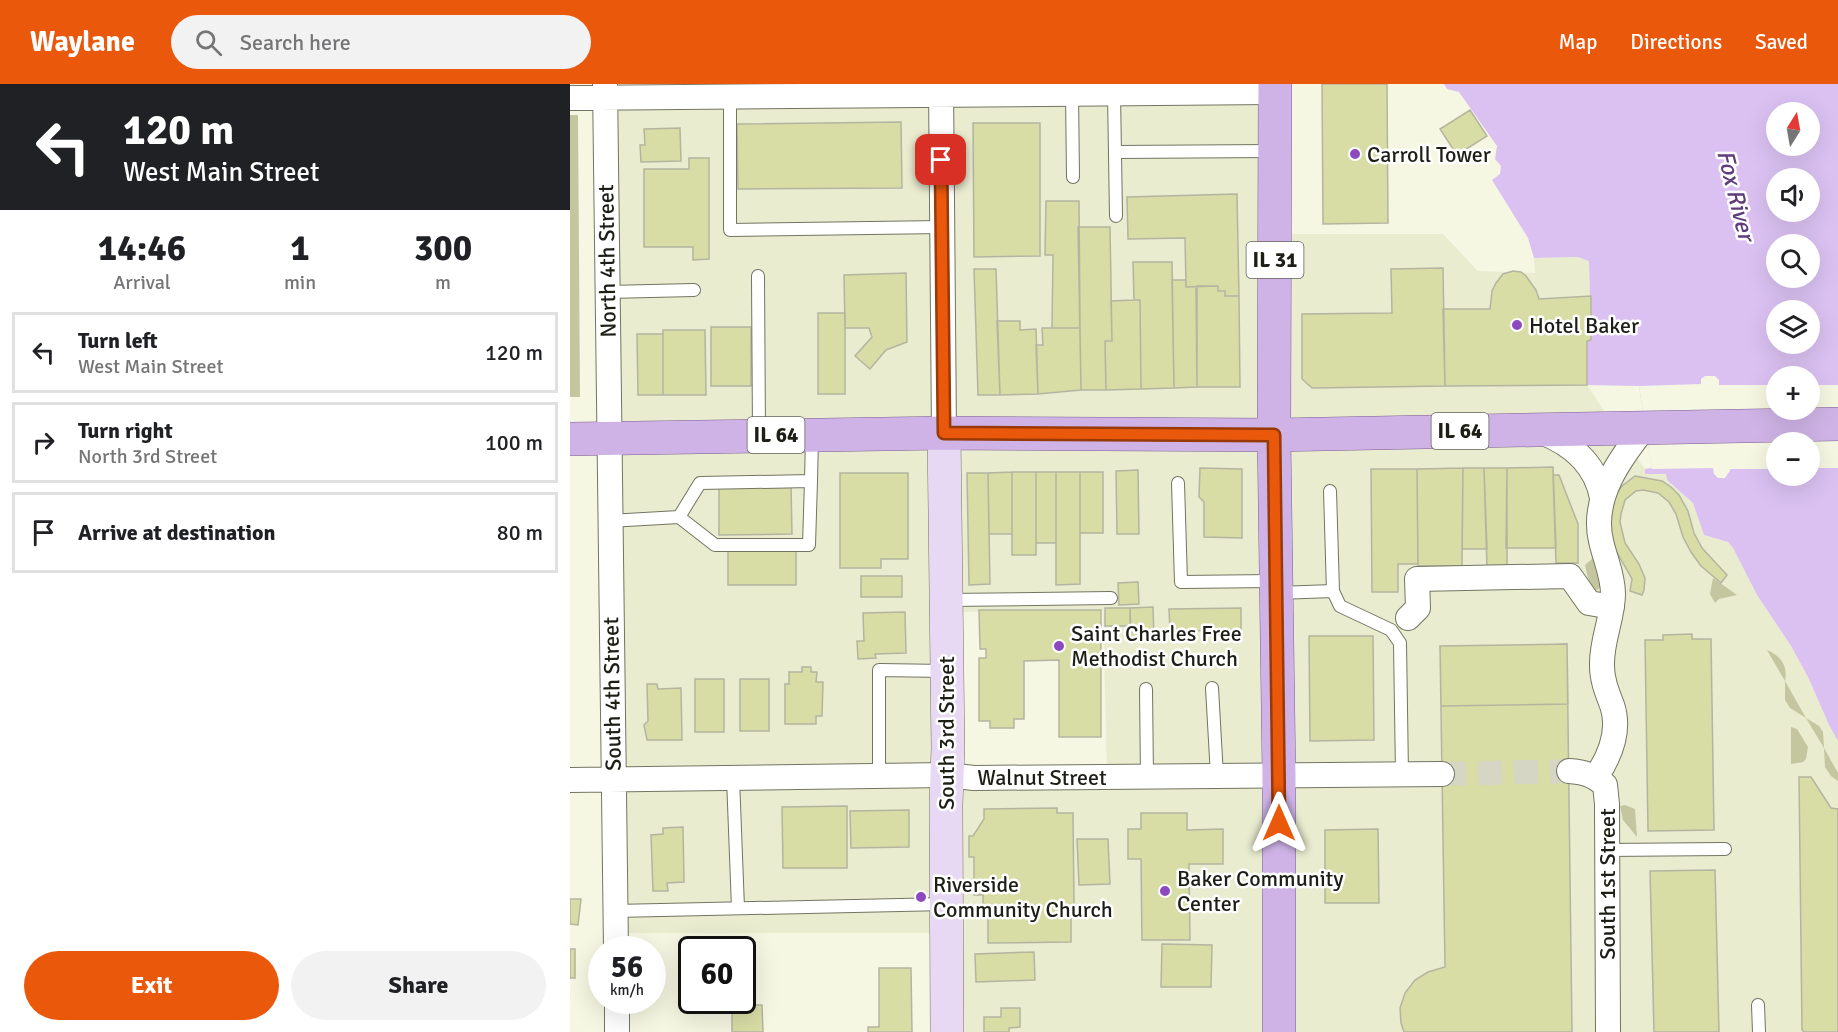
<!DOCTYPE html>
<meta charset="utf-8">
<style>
body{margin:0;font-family:Signika,sans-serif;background:#f2f2f2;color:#202124;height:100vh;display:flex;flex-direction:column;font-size:22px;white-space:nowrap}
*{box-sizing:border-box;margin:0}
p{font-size:20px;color:#757577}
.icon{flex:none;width:33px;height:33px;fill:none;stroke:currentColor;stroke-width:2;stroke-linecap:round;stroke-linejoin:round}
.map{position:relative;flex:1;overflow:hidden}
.sheet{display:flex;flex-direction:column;background:#fff;width:570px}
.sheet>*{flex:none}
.hud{background:#202124;color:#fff;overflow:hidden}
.needle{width:39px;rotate:11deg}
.controls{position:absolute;left:1196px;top:18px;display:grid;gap:12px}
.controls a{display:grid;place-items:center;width:54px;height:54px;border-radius:50%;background:#fff;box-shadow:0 6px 24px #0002;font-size:30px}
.speed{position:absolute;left:18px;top:852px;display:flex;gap:12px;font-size:30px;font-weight:700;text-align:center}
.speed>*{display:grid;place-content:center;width:78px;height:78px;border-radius:50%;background:#fff;box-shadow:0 6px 24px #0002;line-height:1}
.speed small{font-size:15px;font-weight:400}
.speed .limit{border:3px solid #111;border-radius:9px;background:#fff;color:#111}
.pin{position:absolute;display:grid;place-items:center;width:51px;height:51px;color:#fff;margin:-26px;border-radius:12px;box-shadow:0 3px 9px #0006}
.me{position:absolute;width:66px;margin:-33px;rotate:0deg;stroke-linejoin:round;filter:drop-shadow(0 0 4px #0008)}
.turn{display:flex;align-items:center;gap:21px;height:126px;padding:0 24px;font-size:27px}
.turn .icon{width:78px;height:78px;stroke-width:2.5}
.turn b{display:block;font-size:42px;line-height:51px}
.eta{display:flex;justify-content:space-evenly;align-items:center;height:102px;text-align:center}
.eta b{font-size:36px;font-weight:700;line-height:42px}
.cta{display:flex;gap:12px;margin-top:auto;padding:12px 24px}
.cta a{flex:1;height:69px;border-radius:36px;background:#ea580c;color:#fff;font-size:24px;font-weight:700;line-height:69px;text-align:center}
.cta a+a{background:#f2f2f2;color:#202124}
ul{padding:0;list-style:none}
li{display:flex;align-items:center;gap:18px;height:81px;margin:0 12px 9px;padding:0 12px;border:3px solid #e0e0e0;border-radius:0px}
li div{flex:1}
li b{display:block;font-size:22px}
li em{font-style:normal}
header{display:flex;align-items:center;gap:36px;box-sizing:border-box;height:84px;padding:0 30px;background:#ea580c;color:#fff}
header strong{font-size:28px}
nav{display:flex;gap:33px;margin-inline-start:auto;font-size:21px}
.search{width:420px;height:54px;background:#f2f2f2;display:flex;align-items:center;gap:15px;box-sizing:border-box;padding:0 21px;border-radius:33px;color:#757577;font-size:22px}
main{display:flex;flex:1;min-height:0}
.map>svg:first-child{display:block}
.built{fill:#e9eccf}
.green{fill:#c3c69f}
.water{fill:#dac1f2;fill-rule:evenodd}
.pier{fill:#f5f7e2}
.building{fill:#d8dca5;stroke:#b3b5a1;stroke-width:1.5}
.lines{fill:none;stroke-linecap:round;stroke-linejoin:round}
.street-tunnel{stroke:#d5d6c3;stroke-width:24;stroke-dasharray:24 12;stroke-linecap:butt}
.lane-casing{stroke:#737562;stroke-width:14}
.street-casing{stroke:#737562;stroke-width:26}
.secondary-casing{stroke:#737562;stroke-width:34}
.primary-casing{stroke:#7c5e93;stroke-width:34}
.lane{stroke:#fff;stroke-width:12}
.street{stroke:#fff;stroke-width:24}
.secondary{stroke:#e7d9f3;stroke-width:33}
.primary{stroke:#cfb3e7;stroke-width:33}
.route-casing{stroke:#983908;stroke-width:15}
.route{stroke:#ea580c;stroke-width:10}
.poi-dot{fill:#8d4abf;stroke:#fff;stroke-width:2}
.labels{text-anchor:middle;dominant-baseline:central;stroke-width:5;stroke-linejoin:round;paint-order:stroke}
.shield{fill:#fff;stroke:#61625c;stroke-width:1.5}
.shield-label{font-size:21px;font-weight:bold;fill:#1d1e16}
.poi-label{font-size:22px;fill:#1d1e16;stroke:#fff;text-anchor:start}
.street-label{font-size:22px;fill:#1d1e16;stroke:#fff}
.water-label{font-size:24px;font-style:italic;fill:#5f3d7a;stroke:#fff}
</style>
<header>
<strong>Waylane</strong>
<div class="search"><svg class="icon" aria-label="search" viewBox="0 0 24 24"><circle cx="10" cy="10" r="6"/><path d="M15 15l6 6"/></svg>Search here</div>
<nav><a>Map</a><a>Directions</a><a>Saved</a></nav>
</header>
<main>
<section class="sheet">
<div class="hud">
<div class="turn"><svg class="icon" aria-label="left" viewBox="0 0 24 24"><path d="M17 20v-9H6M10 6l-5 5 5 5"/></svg><div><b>120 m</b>West Main Street</div></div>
</div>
<div class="eta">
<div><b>14:46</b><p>Arrival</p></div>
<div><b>1</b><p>min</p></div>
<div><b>300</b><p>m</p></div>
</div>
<ul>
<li><svg class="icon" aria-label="left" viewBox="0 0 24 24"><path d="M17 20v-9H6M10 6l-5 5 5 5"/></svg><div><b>Turn left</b><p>West Main Street</p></div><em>120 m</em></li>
<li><svg class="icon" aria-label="right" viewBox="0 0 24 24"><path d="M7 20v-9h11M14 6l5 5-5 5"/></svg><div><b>Turn right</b><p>North 3rd Street</p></div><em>100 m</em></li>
<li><svg class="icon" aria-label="arrive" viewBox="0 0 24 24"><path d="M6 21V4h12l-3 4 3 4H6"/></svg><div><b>Arrive at destination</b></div><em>80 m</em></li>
</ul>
<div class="cta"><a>Exit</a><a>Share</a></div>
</section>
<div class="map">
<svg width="1268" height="948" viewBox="0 0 1268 948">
<rect width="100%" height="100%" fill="#f5f7e2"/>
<path class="built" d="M701,13L710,150H873L908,187L965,189L964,174L1008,173L1019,176L1021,256L1017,301L1040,336L380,343L376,15Z
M366,15L368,344L43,353L41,18Z
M1050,351L1075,385V390H1096L1097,396L1123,419L1134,451L1158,458L1163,464L1187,511L1221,562L1238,593L1259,641L1268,657V948H716L709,355Z
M368,355L372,686L45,694L43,365Z
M700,355L704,688L537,690L533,526L385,528L380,356Z
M372,696V849H50L47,700Z
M381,697L702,698L703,948H383Z"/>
<path class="green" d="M0,31H8L10,313H0Z
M1023,474L1031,502L1025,508L1018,494L1015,481Z
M1143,494L1167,511L1149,515L1145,519L1140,510Z
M1197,566C1211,572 1218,582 1215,597L1236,634L1249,642L1253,648L1254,664L1268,689V697L1261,692L1255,683L1254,664L1236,634L1220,624L1215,616V597Z
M1221,643L1227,645L1238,663L1236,675L1233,678L1221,680Z
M1055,721L1065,725L1067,753L1053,736L1050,722Z"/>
<path class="water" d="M874,0H1268V657L1259,641L1238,593L1221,562L1187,511L1163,464L1158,458L1134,451L1123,419L1097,396L1096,390H1075V385L1082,384L1069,302L1017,301V257L1021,256L1019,177L1008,173L964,174L958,154L922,96L930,90L931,82L925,75L927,62L889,8L877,5ZM1206,28H1239V62H1206ZM1206,94H1239V128H1206ZM1206,160H1239V194H1206ZM1206,226H1239V260H1206ZM1206,292H1239V326H1206ZM1206,358H1239V392H1206Z"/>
<path class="pier" d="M1135,292H1145L1149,296V301H1206V326H1239V301H1268V384H1239V358H1206V385H1161L1155,394H1148L1144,390L1143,384L1082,385L1069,302L1131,300V295Z"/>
<path class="building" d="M752,0H817L818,139L753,140Z
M900,26L917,52L887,71L870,45Z
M331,38L332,104L168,105L167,40Z
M403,39H470V172L404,173Z
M110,44L111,77L71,78L70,61H75L74,45Z
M119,74H139V175L123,176V163H74V85H119Z
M667,110L669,212H655V207H648V202L616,203L615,154L558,155L557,113Z
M476,117H509L510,244H482L483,171H475Z
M508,143H540L542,257H535L536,306H511Z
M563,178H602L604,304L571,305L570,216H564Z
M873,184L875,302L742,304L732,295V230L822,229L821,185Z
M404,185H426L430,311H408Z
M943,187L951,188L956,192L966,206L969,215L1021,212V256L1017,257V301L875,302L873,225H920L922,207L926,199L933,190Z
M336,189L337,258L316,266L300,285L285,272L302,253L299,244H275L274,191Z
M602,196H616V203H626L627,303L604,304Z
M627,202H648V207H655V212H669L670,303H627Z
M564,216H570L571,305L536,306L535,257H542L541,217Z
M248,229H275V310H248Z
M427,237H450V246L466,245L468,310L430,311Z
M141,243H181V302H141Z
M472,244H510L511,306L468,310L466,261H473Z
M93,246H135L136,311H93Z
M67,250H93V311H68Z
M983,383L986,464H936L937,384Z
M630,384L672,385V454L634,453V418L629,413Z
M893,384L892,482H848L847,385Z
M893,384H914L917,465H892Z
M914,384H937V485H917Z
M801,385H847L848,480H828V508H802Z
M568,386L569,450H547L546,387Z
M442,388H466V471H442Z
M442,388V450H419L418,389Z
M466,388H486V459H466Z
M486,388H510V500L486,501Z
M510,388H533V449H510Z
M270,389H338V475H311V484H270Z
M397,389H418L420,500L399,501Z
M983,391H989L1008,440V479H986Z
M1065,392L1092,397L1101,403L1109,411L1118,427L1124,449L1132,464L1157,491L1151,499L1131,482L1121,468L1113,453L1106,430L1099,418L1088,409L1073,406L1066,407L1055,416L1051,430L1050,438L1055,459L1069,480L1075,494L1074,506L1072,511L1060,507L1062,495L1045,465L1038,438L1046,410L1052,402Z
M221,400L222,450L149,451V401Z
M226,464V501H158V465Z
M291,492H332V513H291Z
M568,498L569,520L549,521L548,499Z
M583,523L584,554L561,555L560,524Z
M535,524H560V542H535Z
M671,524V546L600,547L599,525Z
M409,526H531V653H489V576L454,577V635H444V644H420V637H409V574H416V565H410Z
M335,528L336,569L305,570L306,574L288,575L287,557H294L293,529Z
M1122,550V555H1141L1144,746L1078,747L1075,556H1093V551Z
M739,552H803L804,656L740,657Z
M997,560L1002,948H834L831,939L830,924L835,909L845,896L858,888L875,883L870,562Z
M997,560L998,620L871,622L870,562Z
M232,583H241V588H247L246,598H253L252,632H246V640H215V600H219V588H232Z
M125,595H154V648H125Z
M170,595H199V647H170Z
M77,600H87L88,605L111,604L112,656H77L74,641L78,637Z
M1229,693H1241L1261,724L1268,725V948H1234L1232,946Z
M277,722V784H213L212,723Z
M487,724V729H503L504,823H501V858L418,859V825H413V811H404V773H399V752H403L414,735V725Z
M339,726V763L281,764L280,727Z
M571,729H617V746L653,745V780H619L620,856H572L571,775H558V745H571Z
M113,743L114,798L97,799L98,807H83L81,751L93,750V744Z
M808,745L809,819H755V746Z
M507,755H538L540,800L509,801Z
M1145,786L1149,948H1084L1080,787Z
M0,815H11L8,841L0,840Z
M592,860L642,861L641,903H591Z
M115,863H138V866H122V889H116Z
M148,863L177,864L176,891L172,890V866H148Z
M0,865H5V894H0Z
M464,868L465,896L406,898L405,870Z
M309,884H341L342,948H298V943H309Z
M162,921H192L193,948H162Z
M431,924H450V943L439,944V948H414V933H431Z"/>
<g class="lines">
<path class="street-tunnel" d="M872,690L999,687"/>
<defs>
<path id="lane" d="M502,9L503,93
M544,9L546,132
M160,12V146L372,143
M545,68L703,67
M188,192L189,350
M37,208L124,206
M608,399L611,498L705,497
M760,407L763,507L770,522L821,546L830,559L832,690
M109,433L145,461H239L241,397
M39,437L109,433L130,399L241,397L242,352
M707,509L763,507
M377,516L541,514
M642,604L647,692
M576,605L577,693
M309,692V586L376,587
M163,694L168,824
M1036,766L1155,765
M45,827L376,820
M1188,921L1189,948"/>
<path id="street" d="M35,0L46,866
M371,0L374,349
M0,14L706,8
M971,348C1002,360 1026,380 1032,414
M838,534L848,524L847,495L1000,492L1019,519L1042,523
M999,687C1014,688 1023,691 1035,701L1037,720L1038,948
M1026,693C1040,672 1051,647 1042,621C1037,608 1032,596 1032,582C1031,557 1043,534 1043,510C1043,491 1035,475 1031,457C1021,414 1050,374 1076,342
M0,696L377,691L404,694L872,690
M47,916V948"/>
<path id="secondary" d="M374,349L378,664L376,721L377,948"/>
<path id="primary" d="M705,0L704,351L709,692V948
M0,355L374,349L704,351L1268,340"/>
</defs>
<use href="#lane" class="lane-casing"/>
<use href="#street" class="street-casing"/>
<use href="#secondary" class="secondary-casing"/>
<use href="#primary" class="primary-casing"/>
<use href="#lane" class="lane"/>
<use href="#street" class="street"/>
<use href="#secondary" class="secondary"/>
<use href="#primary" class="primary"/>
</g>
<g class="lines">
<defs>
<path id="route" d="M371,76L374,349L704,351L709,739"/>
</defs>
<use href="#route" class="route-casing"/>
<use href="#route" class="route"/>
</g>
<g class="poi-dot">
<circle cx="785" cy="70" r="6"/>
<circle cx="947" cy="241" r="6"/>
<circle cx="489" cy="562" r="6"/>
<circle cx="595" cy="807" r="6"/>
<circle cx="351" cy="813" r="6"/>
</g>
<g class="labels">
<g class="shield">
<rect x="676.5" y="158" width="57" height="36" rx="4.5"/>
<rect x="861.5" y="329" width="57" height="36" rx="4.5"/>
<rect x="177.5" y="333" width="57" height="36" rx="4.5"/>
</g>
<g class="shield-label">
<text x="705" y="176">IL 31</text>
<text x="890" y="347">IL 64</text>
<text x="206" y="351">IL 64</text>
</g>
<g class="poi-label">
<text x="797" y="70">Carroll Tower</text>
<text x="959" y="241">Hotel Baker</text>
<text x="501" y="549">Saint Charles Free<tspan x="501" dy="25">Methodist Church</tspan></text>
<text x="607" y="794">Baker Community<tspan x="607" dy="25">Center</tspan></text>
<text x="363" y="800">Riverside<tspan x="363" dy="25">Community Church</tspan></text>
</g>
<g class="street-label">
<text transform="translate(37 177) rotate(-91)">North 4th Street</text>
<text transform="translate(42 610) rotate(-91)">South 4th Street</text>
<text transform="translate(376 649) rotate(-90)">South 3rd Street</text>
<text x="472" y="693">Walnut Street</text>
<text transform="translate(1037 800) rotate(-90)">South 1st Street</text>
</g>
<g class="water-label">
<text transform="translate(1166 111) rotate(76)">Fox River</text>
</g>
</g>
</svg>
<div class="controls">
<a><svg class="needle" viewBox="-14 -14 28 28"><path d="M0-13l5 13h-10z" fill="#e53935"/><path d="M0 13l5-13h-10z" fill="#757577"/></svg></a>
<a><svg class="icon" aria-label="sound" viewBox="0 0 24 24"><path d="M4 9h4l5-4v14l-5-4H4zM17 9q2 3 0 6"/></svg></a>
<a><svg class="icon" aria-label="search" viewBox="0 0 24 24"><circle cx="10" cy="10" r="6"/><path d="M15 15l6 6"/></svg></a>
<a><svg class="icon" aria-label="layers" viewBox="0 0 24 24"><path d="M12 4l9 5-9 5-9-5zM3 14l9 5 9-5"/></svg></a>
<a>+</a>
<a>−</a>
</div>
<div class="speed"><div>56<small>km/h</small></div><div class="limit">60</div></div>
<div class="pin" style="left:371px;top:76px;background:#d93025"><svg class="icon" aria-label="arrive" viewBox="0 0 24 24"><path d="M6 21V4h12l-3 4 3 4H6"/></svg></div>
<svg class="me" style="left:709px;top:739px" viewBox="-20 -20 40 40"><path d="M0-17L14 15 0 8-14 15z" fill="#ea580c" stroke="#fff" stroke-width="4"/></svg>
</div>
</main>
